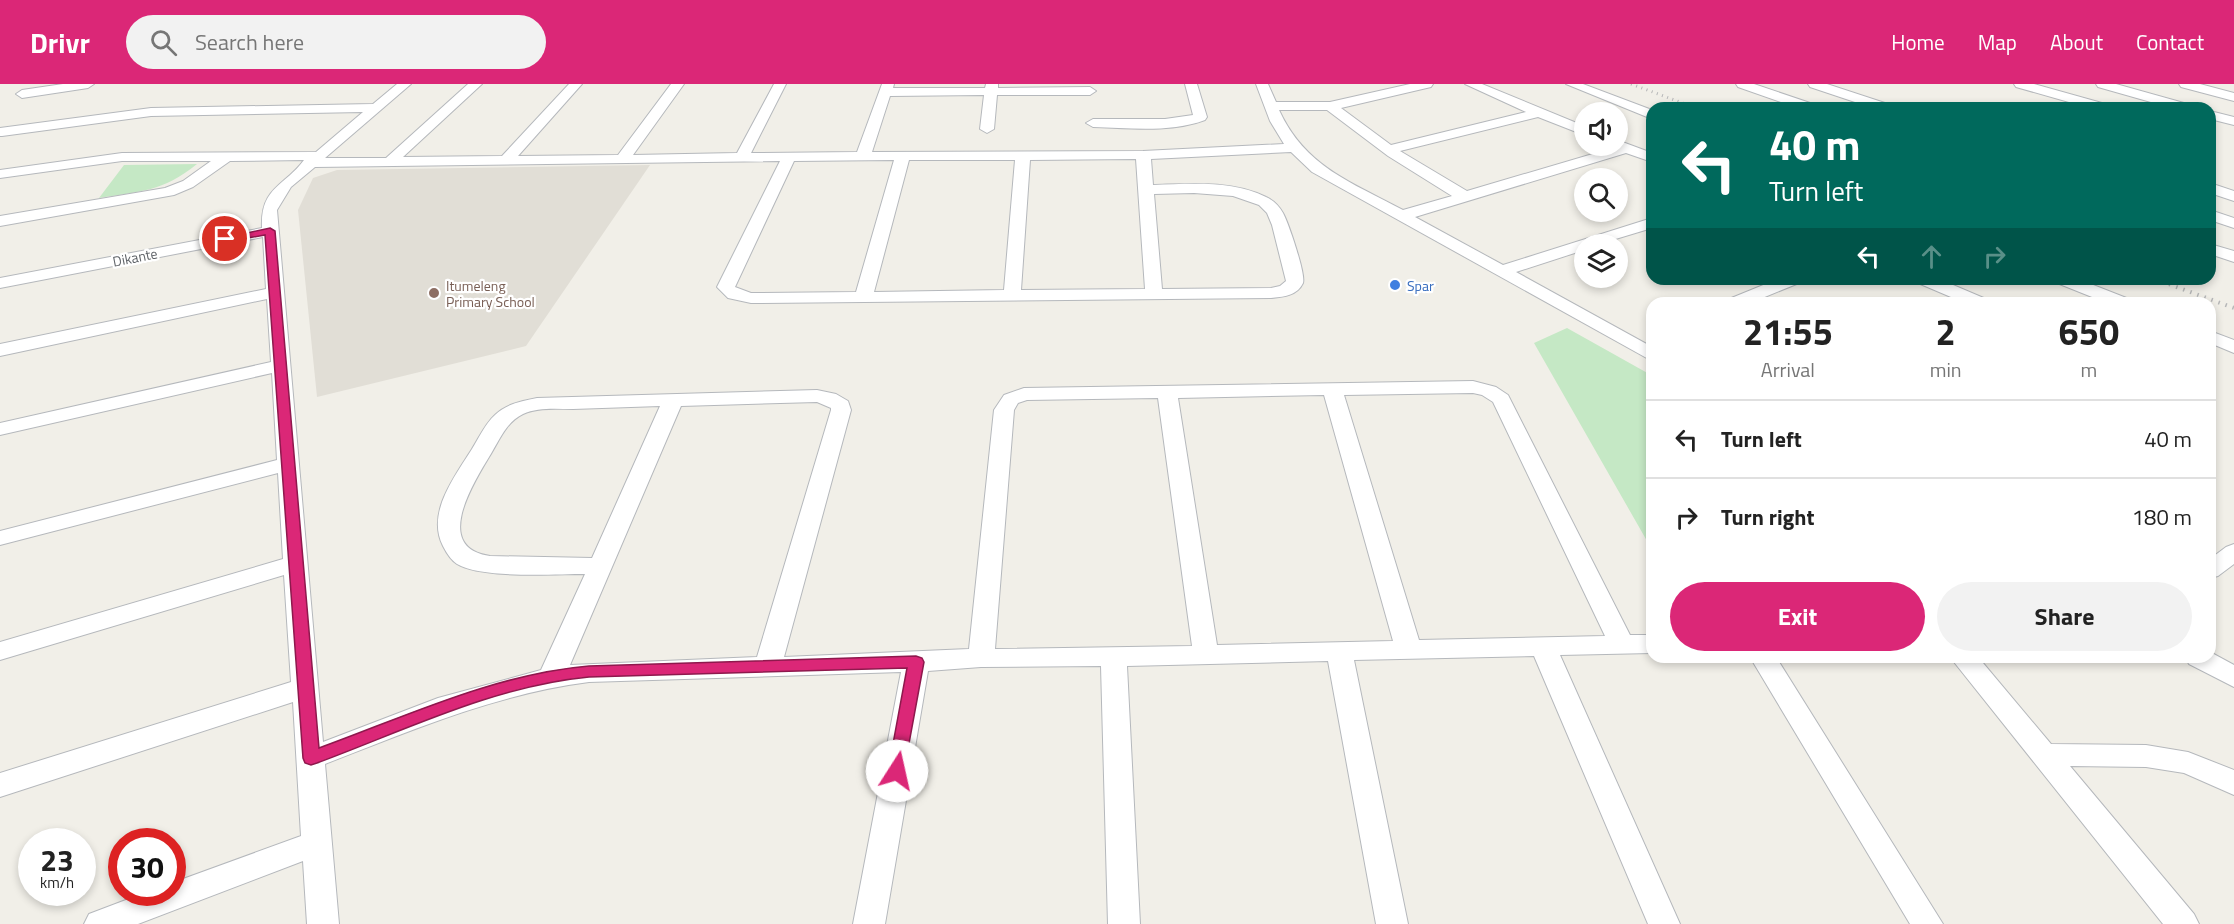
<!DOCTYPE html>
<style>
body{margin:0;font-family:"Titillium Web",sans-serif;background:#f2f2f2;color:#222;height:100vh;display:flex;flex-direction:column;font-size:22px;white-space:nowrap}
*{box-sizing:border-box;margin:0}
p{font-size:20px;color:#767676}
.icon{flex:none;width:33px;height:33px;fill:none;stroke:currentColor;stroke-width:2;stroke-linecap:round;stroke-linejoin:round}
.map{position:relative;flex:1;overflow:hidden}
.panel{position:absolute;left:1646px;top:213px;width:570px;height:366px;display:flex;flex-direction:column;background:#fff;border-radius:18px;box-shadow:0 3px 9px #0003}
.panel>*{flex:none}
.guide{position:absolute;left:1646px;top:18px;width:570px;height:183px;border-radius:18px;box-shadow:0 3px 9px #0003;background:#00695c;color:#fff;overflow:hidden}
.fabs{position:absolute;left:1574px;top:18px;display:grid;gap:12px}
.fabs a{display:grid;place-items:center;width:54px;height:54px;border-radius:50%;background:#fff;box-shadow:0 3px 9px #0003;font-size:30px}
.speed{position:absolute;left:18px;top:744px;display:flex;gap:12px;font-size:30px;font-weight:700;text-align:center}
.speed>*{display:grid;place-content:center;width:78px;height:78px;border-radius:50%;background:#fff;box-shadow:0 3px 9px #0003;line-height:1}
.speed small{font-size:15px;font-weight:400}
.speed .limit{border:9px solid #d22;background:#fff;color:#111}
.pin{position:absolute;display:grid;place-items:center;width:51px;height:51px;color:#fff;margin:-26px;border:3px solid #fff;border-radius:50%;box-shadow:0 2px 6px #0007}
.me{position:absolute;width:66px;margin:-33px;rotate:10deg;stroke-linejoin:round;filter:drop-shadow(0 0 4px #0008)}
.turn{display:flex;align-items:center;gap:21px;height:126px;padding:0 24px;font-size:27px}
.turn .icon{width:78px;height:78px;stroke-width:2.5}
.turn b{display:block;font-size:42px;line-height:51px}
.lanes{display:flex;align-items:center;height:57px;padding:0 24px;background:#0003;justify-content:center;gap:30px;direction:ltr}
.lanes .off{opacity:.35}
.eta{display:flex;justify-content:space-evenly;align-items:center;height:102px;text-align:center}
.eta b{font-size:36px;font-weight:700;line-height:42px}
.primary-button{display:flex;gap:12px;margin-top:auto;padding:12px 24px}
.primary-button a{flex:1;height:69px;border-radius:36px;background:#db2777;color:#fff;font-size:24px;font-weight:700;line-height:69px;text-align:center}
.primary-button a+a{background:#f2f2f2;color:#222}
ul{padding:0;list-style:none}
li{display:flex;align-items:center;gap:18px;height:78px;padding:0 24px;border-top:2px solid #e0e0e0}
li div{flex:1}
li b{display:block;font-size:22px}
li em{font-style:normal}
header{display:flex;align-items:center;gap:36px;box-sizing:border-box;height:84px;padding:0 30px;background:#db2777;color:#fff}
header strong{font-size:28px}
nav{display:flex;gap:33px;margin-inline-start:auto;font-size:21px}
.search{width:420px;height:54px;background:#f2f2f2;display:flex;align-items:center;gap:15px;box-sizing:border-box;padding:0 21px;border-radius:33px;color:#767676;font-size:22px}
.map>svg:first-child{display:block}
.education{fill:#e1ded6}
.green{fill:#c5e8c5}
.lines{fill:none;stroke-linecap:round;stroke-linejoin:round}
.minor-casing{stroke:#b5b8bc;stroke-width:2}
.minor{fill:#fff;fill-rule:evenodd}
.rail-far1{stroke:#b6b7b8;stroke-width:3;stroke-dasharray:1 4.5;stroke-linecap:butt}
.rail{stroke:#b6b7b8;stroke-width:4;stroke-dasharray:1.5 6;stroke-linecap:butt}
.route{fill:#db2777;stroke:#8e194d;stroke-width:1.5}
.shop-dot{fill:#3f7fe0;stroke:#fff;stroke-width:2}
.education-dot{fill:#8d6e63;stroke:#fff;stroke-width:2}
.labels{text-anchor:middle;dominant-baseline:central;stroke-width:4.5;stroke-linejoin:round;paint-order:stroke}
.far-street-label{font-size:14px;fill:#5f6368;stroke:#fff}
.far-education-label{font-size:14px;fill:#785e54;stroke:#fff;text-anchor:start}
.far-shop-label{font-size:14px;fill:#366cbe;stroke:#fff;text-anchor:start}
</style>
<header>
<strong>Drivr</strong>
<div class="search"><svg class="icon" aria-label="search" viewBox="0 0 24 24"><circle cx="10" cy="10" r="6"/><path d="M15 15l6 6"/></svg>Search here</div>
<nav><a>Home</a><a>Map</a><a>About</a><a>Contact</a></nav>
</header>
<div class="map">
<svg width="2234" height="840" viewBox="0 0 2234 840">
<rect width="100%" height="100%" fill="#f1efe8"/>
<path class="education" d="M650,81L526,262L317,313L298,126L313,94L337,86Z"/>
<path class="green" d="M197,80C162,108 141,107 99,114L124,81Z
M1567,244L1651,291V464L1534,259Z"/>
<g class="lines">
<defs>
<path id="minor" d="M63,0H94L88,4L22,14L16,10L22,6Z
M397,0H411L325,74H386L468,0H482L403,73L502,72L569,0H582L518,72L618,71L671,0H684L633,71L737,69L774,0H786L751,69L857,68L882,0H894L893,4H985L986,0H998V4L1090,3L1096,7L1090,11H997L994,45L987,49L980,45L984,11L890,12L872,68L1143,67L1284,60L1270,37L1256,0H1268L1276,18H1330L1410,0H1433L1431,3L1341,24L1391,61L1526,28L1465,0H1482L1584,42V51L1538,33L1400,67L1467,107L1613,64L1611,62H1617V56L1652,69V78L1626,69L1415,133L1503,181L1652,134V144L1599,160H1584V166L1516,188L1652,263V277L1312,88L1291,68L1151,75L1153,101C1190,100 1232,96 1266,113C1273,116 1279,122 1283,129C1288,138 1306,190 1303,199C1297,212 1282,213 1271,214L751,219L728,214L717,203L780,77L315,83L291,103L277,126L323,658L438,614L541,586L585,490C554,490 482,495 457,480C451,476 446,468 443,462C426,429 455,392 472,365C479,354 485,340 495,331C506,320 522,317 537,314L817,306L836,310L848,317L851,326L784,573L969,565L994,326L1004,311L1024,304L1473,297L1496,303L1508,311L1630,551H1652V569L1560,571L1680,840H1648L1534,572L1354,576L1408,840H1376L1328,577L1127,582L1140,840H1108L1101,582L981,583L928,587L885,840H853L901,588L589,598C496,610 412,646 325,680L339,840H307L303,777L138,840H84L89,830L147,808H172V799L301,752L293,618L0,713V689L291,598L284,491L0,576V558L283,475L278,389L0,461V447L277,376L272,289L0,351V339L271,278L267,215L0,272V260L266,205L263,153L0,204V194L262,144C260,103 284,103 304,76L230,77L193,103L174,111L0,142V132L165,104L183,97L211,77H122L0,94V86L122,69L316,68L363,28L151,32L2,52H0V44L151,24L373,20ZM1279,26H1327L1388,72L1452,112L1403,126C1351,98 1305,83 1279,26ZM1136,75L1145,205L1021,206L1030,76ZM894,76L856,208L751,209L735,203L794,77ZM909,76H1015L1004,206L874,208ZM1194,109L1233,112L1259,121L1267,129L1272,141L1286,197L1280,202L1271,204L1162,205L1154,110ZM1473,309L1482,311L1493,318L1605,552L1419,556L1344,311ZM1324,311L1393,557L1217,561L1178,314ZM1158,314L1192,562L995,565L1014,326L1018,319L1027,316ZM817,318L831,324V326L757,573L570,581L681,322ZM660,322L592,474L490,472C433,464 472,401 489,373C499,357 506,338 523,330C538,323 556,325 573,325C602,324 631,323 660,322Z
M1185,0H1197L1207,33L1205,36C1171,49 1129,44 1093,43L1086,39L1093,35H1165L1193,31Z
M1566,0H1583L1652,26V35Z
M1736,0H1754L1816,21L1818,24H1798L1738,3Z
M1808,0H1827L1891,21L1893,24H1873L1810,3Z
M2014,0H2034L2109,21L2111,24H2090L2016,3Z
M2096,0H2116L2191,21L2193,24H2172L2098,3Z
M2179,0H2200L2234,9V17L2181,3Z
M2210,27L2234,33V41L2210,35Z
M2210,99L2234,107V117L2210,109Z
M2210,126L2234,134V144L2210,136Z
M2210,160L2234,167V178L2210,170Z
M1778,195H1802L1799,199L1750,219H1726L1729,215Z
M1915,195H1939L1986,215L1989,219H1965L1918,199Z
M2054,195H2078L2129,215L2132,219H2107L2057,199Z
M2210,247L2234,256V269L2210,259Z
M2234,460V480L2218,492L2210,494V475L2226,463Z
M2210,568L2234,581V603L2189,580L2185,573H2210Z
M1750,573H1776L1943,840H1910Z
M1950,573H1978L2051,660L2146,661L2188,668L2234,686V711L2184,689L2146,683L2070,682L2194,830L2199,840H2163Z"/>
</defs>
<use href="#minor" class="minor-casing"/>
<use href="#minor" class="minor"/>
<path class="rail-far1" d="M1631,0L1696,24"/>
<path class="rail" d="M2155,195L2234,224"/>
</g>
<path class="route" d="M270,144L275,147L319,664C407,632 495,590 589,582L916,572L922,574L924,578L903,692L897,694L890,692L888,687L907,584L589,593C494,602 406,646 317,679L311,681L305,679L303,674L265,151L225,158L220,155Z"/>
<circle class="shop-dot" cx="1395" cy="201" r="6"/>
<circle class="education-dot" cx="434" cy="209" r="6"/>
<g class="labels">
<g class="far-street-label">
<text transform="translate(135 173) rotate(-11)">Dikante</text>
</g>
<g class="far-education-label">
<text x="446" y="201">Itumeleng<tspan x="446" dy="16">Primary School</tspan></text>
</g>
<g class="far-shop-label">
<text x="1407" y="201">Spar</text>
</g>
</g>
</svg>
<div class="fabs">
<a><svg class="icon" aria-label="sound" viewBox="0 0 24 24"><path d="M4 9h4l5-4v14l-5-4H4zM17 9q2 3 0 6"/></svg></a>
<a><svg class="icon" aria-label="search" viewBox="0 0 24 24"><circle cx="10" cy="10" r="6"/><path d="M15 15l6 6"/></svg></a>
<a><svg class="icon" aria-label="layers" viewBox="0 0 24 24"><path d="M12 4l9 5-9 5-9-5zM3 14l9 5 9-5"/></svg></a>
</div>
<div class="speed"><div>23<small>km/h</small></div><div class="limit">30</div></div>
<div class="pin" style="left:225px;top:155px;background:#d93025"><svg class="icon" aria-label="arrive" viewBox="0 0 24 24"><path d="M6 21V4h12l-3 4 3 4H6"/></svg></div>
<svg class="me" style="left:897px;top:687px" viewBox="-20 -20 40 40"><circle r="19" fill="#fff"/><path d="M0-13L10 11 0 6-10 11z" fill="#db2777"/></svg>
<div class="guide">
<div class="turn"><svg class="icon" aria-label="left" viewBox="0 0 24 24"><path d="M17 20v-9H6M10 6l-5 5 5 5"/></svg><div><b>40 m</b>Turn left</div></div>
<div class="lanes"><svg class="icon" aria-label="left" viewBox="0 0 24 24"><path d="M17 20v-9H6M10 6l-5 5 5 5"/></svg><svg class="icon off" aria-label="ahead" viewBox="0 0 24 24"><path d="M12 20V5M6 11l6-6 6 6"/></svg><svg class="icon off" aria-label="right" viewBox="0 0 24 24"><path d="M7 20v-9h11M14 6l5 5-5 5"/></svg></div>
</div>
<section class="panel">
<div class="eta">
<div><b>21:55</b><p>Arrival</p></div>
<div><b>2</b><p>min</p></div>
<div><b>650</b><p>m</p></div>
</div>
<ul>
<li><svg class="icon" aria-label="left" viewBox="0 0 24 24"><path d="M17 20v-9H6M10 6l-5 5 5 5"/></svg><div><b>Turn left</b></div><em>40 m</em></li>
<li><svg class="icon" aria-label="right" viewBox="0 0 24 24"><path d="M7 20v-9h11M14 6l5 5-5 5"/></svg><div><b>Turn right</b></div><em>180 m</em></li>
</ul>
<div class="primary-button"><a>Exit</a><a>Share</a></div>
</section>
</div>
